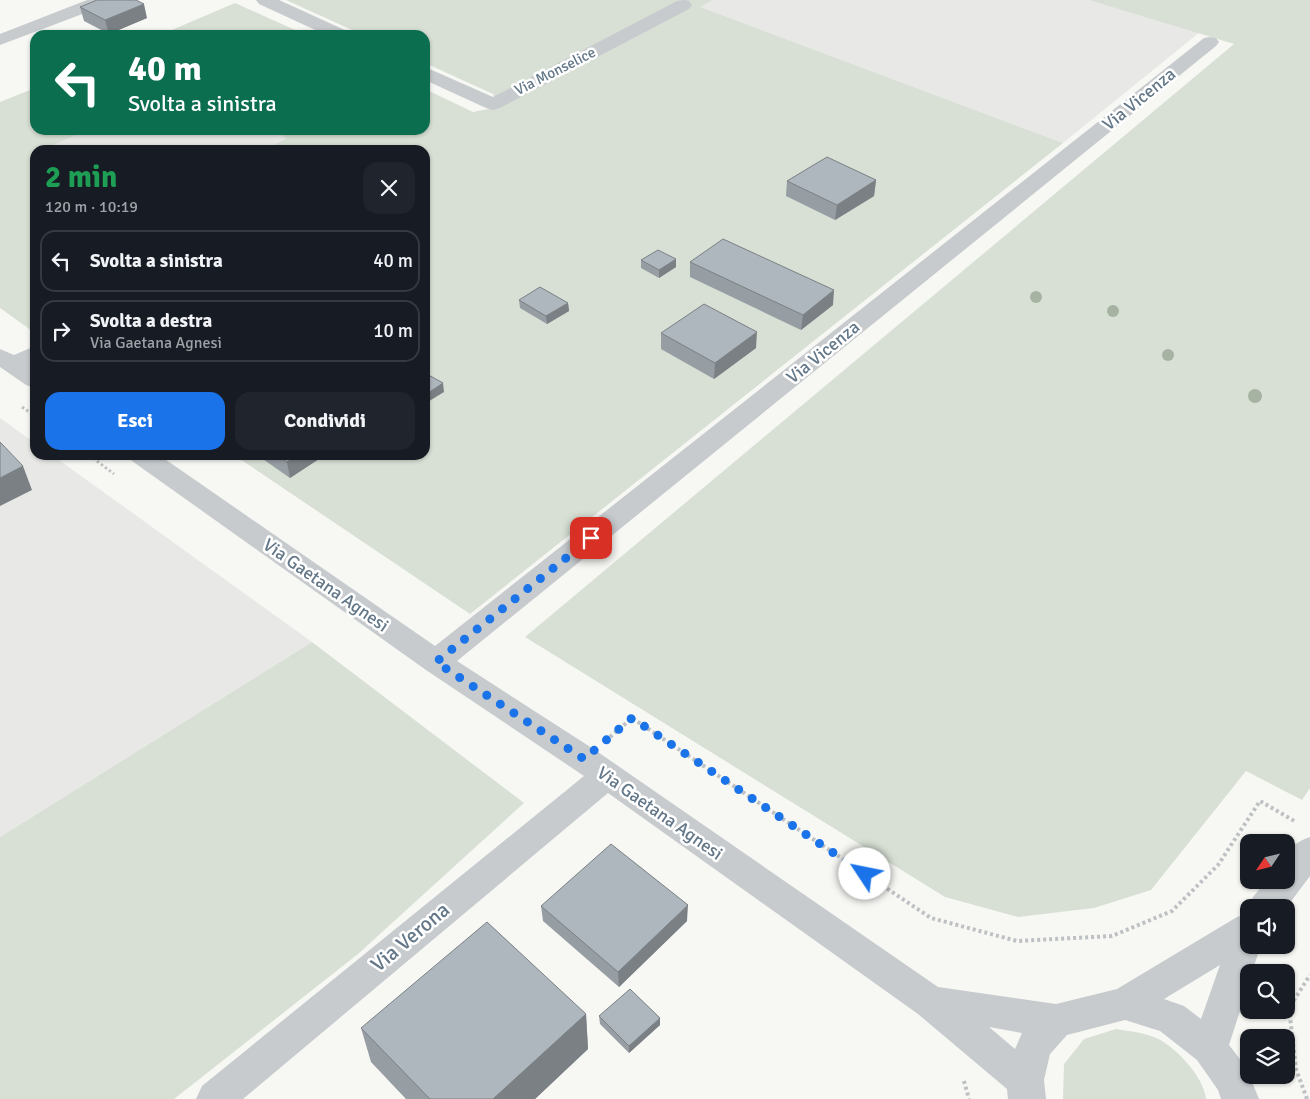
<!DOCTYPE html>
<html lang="it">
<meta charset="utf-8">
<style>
body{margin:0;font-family:Signika,sans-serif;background:#20242c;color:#f1f3f6;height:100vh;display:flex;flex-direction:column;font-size:19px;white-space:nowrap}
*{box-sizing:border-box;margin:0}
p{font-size:16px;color:#9ea1a6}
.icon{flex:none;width:28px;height:28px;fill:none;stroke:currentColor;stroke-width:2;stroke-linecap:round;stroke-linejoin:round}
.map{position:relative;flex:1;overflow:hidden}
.side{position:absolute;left:30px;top:145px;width:400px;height:315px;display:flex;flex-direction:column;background:#171b24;border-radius:15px;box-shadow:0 1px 4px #0004}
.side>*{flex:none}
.hud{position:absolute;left:30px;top:30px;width:400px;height:105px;border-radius:15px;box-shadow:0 1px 4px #0004;background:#0b6e4f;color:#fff;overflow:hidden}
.needle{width:32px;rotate:235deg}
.buttons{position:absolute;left:1240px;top:834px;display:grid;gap:10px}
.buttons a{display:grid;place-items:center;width:55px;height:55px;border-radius:10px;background:#171b24;box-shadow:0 1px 4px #0004;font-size:25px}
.pin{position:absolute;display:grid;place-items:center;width:42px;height:42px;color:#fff;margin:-21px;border-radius:10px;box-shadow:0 2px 8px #0006}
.me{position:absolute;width:55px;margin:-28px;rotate:304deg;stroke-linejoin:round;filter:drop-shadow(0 0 4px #0008)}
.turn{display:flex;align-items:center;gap:18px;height:105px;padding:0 15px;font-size:22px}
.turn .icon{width:65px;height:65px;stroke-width:2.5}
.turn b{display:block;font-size:35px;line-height:42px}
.round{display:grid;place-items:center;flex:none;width:52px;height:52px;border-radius:15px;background:#20242c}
.overview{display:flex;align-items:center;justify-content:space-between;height:85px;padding:0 15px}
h1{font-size:30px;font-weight:800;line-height:38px;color:#1e9e55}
.primary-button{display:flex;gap:10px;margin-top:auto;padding:10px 15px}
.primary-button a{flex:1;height:58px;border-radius:15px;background:#1a73e8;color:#fff;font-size:20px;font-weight:800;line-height:58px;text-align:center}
.primary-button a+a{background:#20242c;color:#f1f3f6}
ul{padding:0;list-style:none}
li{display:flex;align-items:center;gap:15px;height:62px;margin:0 10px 8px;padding:0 5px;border:2px solid #363941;border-radius:15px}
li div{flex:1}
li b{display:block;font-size:19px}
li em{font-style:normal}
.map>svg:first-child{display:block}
.built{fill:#e8e9e7}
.green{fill:#d8e0d5}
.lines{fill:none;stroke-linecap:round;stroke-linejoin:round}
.path-far1{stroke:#bec1c3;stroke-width:3;stroke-dasharray:2.5 2.5;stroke-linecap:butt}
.path{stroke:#bec1c3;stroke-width:4;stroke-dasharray:3 3;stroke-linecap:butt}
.minor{fill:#c7cbce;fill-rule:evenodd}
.tree{fill:#a6b3a2}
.wall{fill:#969da3}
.shaded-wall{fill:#7a8084}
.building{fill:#aeb7bd;stroke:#7a8084}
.route{stroke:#1a73e8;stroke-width:9;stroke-dasharray:0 16.2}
.labels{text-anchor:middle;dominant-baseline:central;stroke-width:5;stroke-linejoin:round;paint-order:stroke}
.far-street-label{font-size:15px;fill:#637788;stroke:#fff}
.street-label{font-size:18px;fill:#637788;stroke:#fff}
.near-street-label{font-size:21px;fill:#637788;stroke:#fff}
</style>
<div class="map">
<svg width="1310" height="1099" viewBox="0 0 1310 1099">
<rect width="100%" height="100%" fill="#f7f8f4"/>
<path class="built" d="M713,0H1091L1200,32L1063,143L699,7Z
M87,130H271L286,138L267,149L270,150H43Z
M0,418L35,443V455H52L312,642L0,837Z"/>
<path class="green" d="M286,0H713L700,7L1063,143L470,614L234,455H425V150H270L267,149L286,138L271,130H425V89L473,112L498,107L493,94L425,63V35H363Z
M1089,0H1310V788L1302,800L1246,771L1151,890L1094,908L1018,917L945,897L525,637L1234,44Z
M235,3L304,34L160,35Z
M35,88V130H87L43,150H35V333L0,308V102Z
M312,642L524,803L358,954L174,1099H0V837Z
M1116,1029C1127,1031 1140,1032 1151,1036C1172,1042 1204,1076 1206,1099H1063L1064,1064L1084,1039Z"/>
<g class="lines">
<path class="path-far1" d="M22,407L35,416
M89,455L114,474"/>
<path class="path" d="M610,737L632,718L931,918L1017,941L1112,936L1172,911L1218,865L1260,801L1296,822
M964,1081L969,1099
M1307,1099L1296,1069L1289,1008L1310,975"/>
<path class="minor" d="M87,0H112L109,4L0,45V34Z
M256,0H279L347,31L350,35H326L259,4Z
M684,0L689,1L692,5L689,9L500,108L493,110L486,108L425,80V67L493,97L677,1Z
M1210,37L1216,38L1219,42L1216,46L457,661L595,750L938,987L1056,1004L1117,989L1237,917L1249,913V945H1261L1252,972H1249V983L1229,1045L1246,1067L1259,1099H1221L1218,1090L1197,1060L1160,1031L1125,1020L1067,1035L1050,1054L1044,1080L1046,1099H1008L1007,1089L918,1014L608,793L243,1099H196L202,1086L584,776L426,670L132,461L128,455H159L435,646L1204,38ZM1220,965L1201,1019L1184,1006L1164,999ZM989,1027L1022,1033L1015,1049Z
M35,346V363L30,366L35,369V388L26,385L0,367V349L14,355Z
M1310,837V876L1286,908H1249V910L1248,908L1253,897L1267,880H1286C1286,857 1286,845 1310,837Z"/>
</g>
<g class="tree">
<circle cx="1036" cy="297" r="6"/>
<circle cx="1113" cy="311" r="6"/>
<circle cx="1168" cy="355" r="6"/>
<circle cx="1255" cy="396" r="7"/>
</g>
<path class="wall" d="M80,7L147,18L109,34L84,21Z
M876,180L874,196L835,220L786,196L787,181Z
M641,260L676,267L659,278L641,268Z
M690,262L833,305L801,330L690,277Z
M519,300L568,303L569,311L547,324L520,308Z
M661,333L756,348L714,379L661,349Z
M257,455H325L290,478Z
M541,906L687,921L619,987L543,921Z
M586,1014L588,1049L535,1099H406L371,1062L361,1028Z
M599,1016L660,1025L629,1053L600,1024Z"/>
<path class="shaded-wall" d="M144,4L147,18L109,34L105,20Z
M876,180L874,196L835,220L837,205Z
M676,259V267L659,278V270Z
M834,290L833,305L801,330L803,315Z
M568,303L569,311L547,324L546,316Z
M757,332L756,348L714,379L715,363Z
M443,383L444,392L426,403L425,395Z
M297,455H325L290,478L287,462Z
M23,466L32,490L0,506V478Z
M688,905L687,921L619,987L618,972Z
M586,1014L588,1049L535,1099H493Z
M660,1018V1025L629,1053V1046Z"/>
<path class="building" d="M97,0H136L144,4L105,20L80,7Z
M827,157L876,180L837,205L787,181Z
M723,239L834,290L803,315L690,262Z
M658,250L676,259L659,270L641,260Z
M540,287L568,303L546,316L519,300Z
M704,304L757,332L715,363L661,333Z
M425,373L443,383L425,395Z
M0,442L23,466L0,478Z
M277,455H297L287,462Z
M611,844L688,905L618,972L541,906Z
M487,922L586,1014L493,1099H430L361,1028Z
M630,989L660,1018L629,1046L599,1016Z"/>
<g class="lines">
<path class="route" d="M591,538L436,662L584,759L632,718L865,874"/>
</g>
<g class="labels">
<g class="far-street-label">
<text transform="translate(555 71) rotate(-27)">Via Monselice</text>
</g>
<g class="street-label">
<text transform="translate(1139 99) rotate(-39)">Via Vicenza</text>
<text transform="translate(823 352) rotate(-39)">Via Vicenza</text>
<text transform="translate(326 585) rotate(35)">Via Gaetana Agnesi</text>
<text transform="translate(660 813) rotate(35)">Via Gaetana Agnesi</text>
</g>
<g class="near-street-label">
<text transform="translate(410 937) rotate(-40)">Via Verona</text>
</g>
</g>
</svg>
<div class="buttons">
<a><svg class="needle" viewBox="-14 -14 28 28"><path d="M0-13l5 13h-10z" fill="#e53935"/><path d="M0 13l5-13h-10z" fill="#9ea1a6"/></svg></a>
<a><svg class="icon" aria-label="sound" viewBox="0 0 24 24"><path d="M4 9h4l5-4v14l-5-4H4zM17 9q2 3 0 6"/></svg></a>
<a><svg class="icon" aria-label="search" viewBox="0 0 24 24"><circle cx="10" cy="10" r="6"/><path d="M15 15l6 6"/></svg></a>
<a><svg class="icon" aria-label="layers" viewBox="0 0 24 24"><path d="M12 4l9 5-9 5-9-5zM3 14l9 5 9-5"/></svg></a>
</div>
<div class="pin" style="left:591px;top:538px;background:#d93025"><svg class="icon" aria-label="arrive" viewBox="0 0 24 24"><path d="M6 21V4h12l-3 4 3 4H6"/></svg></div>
<svg class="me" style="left:865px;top:874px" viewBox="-20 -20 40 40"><circle r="19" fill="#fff"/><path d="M0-13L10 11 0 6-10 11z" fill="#1a73e8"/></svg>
<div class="hud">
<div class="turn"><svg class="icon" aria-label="left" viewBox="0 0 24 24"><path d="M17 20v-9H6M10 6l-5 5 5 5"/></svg><div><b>40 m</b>Svolta a sinistra</div></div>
</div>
<section class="side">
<div class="overview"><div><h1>2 min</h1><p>120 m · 10:19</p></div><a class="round"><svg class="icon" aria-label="close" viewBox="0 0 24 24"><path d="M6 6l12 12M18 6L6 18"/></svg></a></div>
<ul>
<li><svg class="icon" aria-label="left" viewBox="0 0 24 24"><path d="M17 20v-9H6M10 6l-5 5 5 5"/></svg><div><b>Svolta a sinistra</b></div><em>40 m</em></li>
<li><svg class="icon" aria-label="right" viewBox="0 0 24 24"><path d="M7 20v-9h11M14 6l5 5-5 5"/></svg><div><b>Svolta a destra</b><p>Via Gaetana Agnesi</p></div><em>10 m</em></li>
</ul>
<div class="primary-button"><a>Esci</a><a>Condividi</a></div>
</section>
</div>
